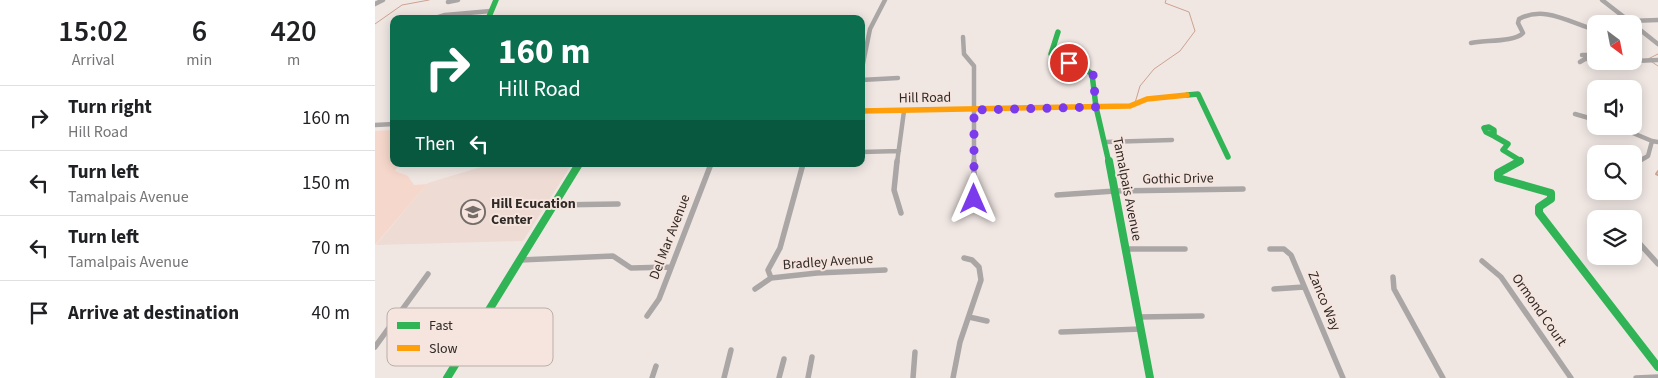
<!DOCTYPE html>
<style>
body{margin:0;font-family:"Source Sans 3",sans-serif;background:#f6f6f6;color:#202124;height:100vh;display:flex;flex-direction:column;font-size:19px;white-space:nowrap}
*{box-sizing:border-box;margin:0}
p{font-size:16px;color:#757577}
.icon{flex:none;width:28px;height:28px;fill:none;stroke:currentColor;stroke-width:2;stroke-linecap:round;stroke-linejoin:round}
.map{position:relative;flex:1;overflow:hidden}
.panel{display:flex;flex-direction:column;background:#fff;width:375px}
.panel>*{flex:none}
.top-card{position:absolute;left:15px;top:15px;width:475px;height:152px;border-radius:10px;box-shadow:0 2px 12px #0003;background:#0b6e4f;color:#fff;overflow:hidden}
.needle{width:32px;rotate:148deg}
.buttons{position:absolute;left:1212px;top:15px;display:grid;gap:10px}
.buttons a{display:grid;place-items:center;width:55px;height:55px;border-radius:10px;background:#fff;box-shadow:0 2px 12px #0003;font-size:25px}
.pin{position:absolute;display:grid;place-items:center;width:42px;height:42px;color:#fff;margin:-21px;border:2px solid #fff;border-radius:50%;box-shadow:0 1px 5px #0007}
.me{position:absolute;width:55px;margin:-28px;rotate:0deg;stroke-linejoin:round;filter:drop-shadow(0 0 4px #0008)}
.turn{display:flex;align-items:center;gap:18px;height:105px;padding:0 25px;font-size:22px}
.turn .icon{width:65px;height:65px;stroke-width:2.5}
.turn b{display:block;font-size:35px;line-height:42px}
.then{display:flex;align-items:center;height:48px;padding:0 25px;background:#0003;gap:10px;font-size:19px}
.eta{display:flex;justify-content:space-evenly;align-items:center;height:85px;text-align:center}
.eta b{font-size:30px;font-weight:600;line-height:35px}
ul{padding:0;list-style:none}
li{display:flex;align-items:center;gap:15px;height:65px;padding:0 25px;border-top:1px solid #e0e0e0}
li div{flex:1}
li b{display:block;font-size:19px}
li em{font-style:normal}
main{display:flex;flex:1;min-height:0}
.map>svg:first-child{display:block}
.built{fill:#eddbd4}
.green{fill:#f6d7cb}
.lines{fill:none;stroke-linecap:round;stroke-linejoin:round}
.stream-far1{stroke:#cca291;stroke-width:1}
.stream{stroke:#cca291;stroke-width:2}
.street-far1{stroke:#aaa6a5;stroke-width:4.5}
.street{stroke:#aaa6a5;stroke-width:5.5}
.fast-far1{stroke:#30b455;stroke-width:5.5}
.fast{stroke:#30b455;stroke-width:8}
.slow{stroke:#ff9f0a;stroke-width:5.5}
.route{stroke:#7c3aed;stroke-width:9;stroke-dasharray:0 16.2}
.labels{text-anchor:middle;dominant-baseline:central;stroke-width:4;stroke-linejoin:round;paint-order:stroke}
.street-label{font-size:14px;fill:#302a27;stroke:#f5e5de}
.poi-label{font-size:14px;font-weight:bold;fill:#302a27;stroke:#f5e5de;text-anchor:start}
.key{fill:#f5e5de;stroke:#baada7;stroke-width:1}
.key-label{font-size:14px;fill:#302a27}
</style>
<main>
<section class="panel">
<div class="eta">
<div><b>15:02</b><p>Arrival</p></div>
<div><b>6</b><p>min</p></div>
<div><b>420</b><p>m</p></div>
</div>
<ul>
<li><svg class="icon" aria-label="right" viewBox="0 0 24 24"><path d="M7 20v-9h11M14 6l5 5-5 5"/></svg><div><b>Turn right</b><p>Hill Road</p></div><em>160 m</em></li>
<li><svg class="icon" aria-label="left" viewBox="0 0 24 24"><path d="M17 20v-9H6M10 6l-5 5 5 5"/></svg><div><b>Turn left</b><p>Tamalpais Avenue</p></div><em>150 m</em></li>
<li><svg class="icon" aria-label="left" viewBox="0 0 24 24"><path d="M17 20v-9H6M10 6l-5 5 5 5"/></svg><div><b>Turn left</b><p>Tamalpais Avenue</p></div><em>70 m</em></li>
<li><svg class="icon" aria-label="arrive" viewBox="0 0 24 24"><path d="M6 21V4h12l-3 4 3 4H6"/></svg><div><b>Arrive at destination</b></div><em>40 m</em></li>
</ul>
</section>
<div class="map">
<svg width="1283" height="378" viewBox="0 0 1283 378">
<rect width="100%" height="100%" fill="#f0e7e3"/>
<path class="built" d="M116,164H197L148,241L1,245L53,183Z"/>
<path class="green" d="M19,130V164H24L20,171L33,176L39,185L52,184L0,245V131Z"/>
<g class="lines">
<path class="stream-far1" d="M0,24L27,5L54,0
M1273,59L1283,54
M1277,62L1283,66
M760,103L765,86L779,69L805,51L820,31L814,12L790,3L791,0"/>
<path class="stream" d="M1283,171L1281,174L1283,175"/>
<path class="street-far1" d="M1227,0L1258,24
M73,2L83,0
M0,4L8,0
M57,19L70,15L116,11
M78,19L89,15
M1255,21L1283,20
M1259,25L1283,44
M588,37L589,54L599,66V163
M1096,43C1109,40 1140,42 1148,33L1143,23L1144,19C1170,5 1195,23 1221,30
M1207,55H1221
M1259,61L1283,60
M1205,62L1210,59H1221
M486,73L495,29L510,0
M486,80L523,78
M1200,114L1221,120
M0,125L19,124
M1241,126L1277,141
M730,142L797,140
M486,152L524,151
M522,163L529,111
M1261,163L1273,156L1277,141L1283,142"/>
<path class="street" d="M522,161L519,190L526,213
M599,161V199
M428,164L405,248L393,270L396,278L442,273L510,270
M1259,164L1264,161
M682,195L740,191L868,189
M178,205L243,204
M1265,244L1283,264
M750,249H810
M895,249H909L916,255L968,378
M145,260L238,256L256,268L295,267
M1107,261L1126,277L1196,378
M1018,277L1019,289L1068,378
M380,289L396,278
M899,289L929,287
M272,316L284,299L336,164
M594,317L612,321
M764,317L827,316
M686,332L766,329
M0,347L53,274
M277,378L281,366
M349,378L356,350
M404,378L409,359
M433,378L437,357
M538,378L540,352
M578,378L585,342L606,280L604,267L597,260L589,258
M1261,378L1283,377"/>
<path class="fast-far1" d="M113,19L121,0
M683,32L676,54L683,61L705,65L717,74L721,107L734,163
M812,95L823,94L853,157
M1114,127L1119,130V136L1111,132L1109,128Z
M1119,136L1133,144L1128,150L1146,161L1143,163"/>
<path class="fast" d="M734,161L775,378
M1145,161L1123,173V178L1176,193V199L1164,207V213L1283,367
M72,378L204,164"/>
<path class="slow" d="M486,111L755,106L772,99L812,95"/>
</g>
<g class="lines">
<path class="route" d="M599,199V110L721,107L718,74L705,65L694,63"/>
</g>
<defs>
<symbol id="school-ring" viewBox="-11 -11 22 22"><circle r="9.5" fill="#f5e5de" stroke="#736c69" stroke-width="1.5"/><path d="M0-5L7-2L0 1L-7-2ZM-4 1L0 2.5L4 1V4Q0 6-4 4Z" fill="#736c69"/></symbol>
</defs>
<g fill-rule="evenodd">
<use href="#school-ring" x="84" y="198" width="28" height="28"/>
</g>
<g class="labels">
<g class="street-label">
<text transform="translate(550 98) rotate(-1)">Hill Road</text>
<text transform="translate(803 179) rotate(-1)">Gothic Drive</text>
<text transform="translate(752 189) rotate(79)">Tamalpais Avenue</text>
<text transform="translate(295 237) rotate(-69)">Del Mar Avenue</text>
<text transform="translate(453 262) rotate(-4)">Bradley Avenue</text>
<text transform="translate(949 301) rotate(67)">Zanco Way</text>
<text transform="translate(1164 310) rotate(55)">Ormond Court</text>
</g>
<g class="poi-label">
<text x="116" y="204">Hill Ecucation<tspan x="116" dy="16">Center</tspan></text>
</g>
</g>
<rect x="12" y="308" width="166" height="58" rx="8" class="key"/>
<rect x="22" y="322" width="23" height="7" fill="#30b455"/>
<rect x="22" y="345" width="23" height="6" fill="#ff9f0a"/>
<g class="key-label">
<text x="54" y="330">Fast</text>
<text x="54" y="353">Slow</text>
</g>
</svg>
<div class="buttons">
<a><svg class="needle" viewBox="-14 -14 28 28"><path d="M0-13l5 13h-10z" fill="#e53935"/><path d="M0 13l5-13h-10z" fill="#757577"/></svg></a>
<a><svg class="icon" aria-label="sound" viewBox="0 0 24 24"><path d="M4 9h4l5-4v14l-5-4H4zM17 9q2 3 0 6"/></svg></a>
<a><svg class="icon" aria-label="search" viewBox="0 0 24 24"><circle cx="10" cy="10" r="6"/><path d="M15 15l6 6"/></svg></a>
<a><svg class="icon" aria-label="layers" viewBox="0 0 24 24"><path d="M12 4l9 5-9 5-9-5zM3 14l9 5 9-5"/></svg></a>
</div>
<div class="pin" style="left:694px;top:63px;background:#d93025"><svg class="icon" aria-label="arrive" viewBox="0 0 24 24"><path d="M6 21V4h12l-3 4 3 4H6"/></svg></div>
<svg class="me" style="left:599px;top:199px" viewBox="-20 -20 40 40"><path d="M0-17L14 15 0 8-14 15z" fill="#7c3aed" stroke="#fff" stroke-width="4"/></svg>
<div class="top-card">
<div class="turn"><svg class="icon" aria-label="right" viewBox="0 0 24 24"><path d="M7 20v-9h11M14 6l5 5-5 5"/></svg><div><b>160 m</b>Hill Road</div></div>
<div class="then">Then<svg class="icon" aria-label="left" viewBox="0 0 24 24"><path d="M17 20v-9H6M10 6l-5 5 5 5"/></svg></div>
</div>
</div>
</main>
